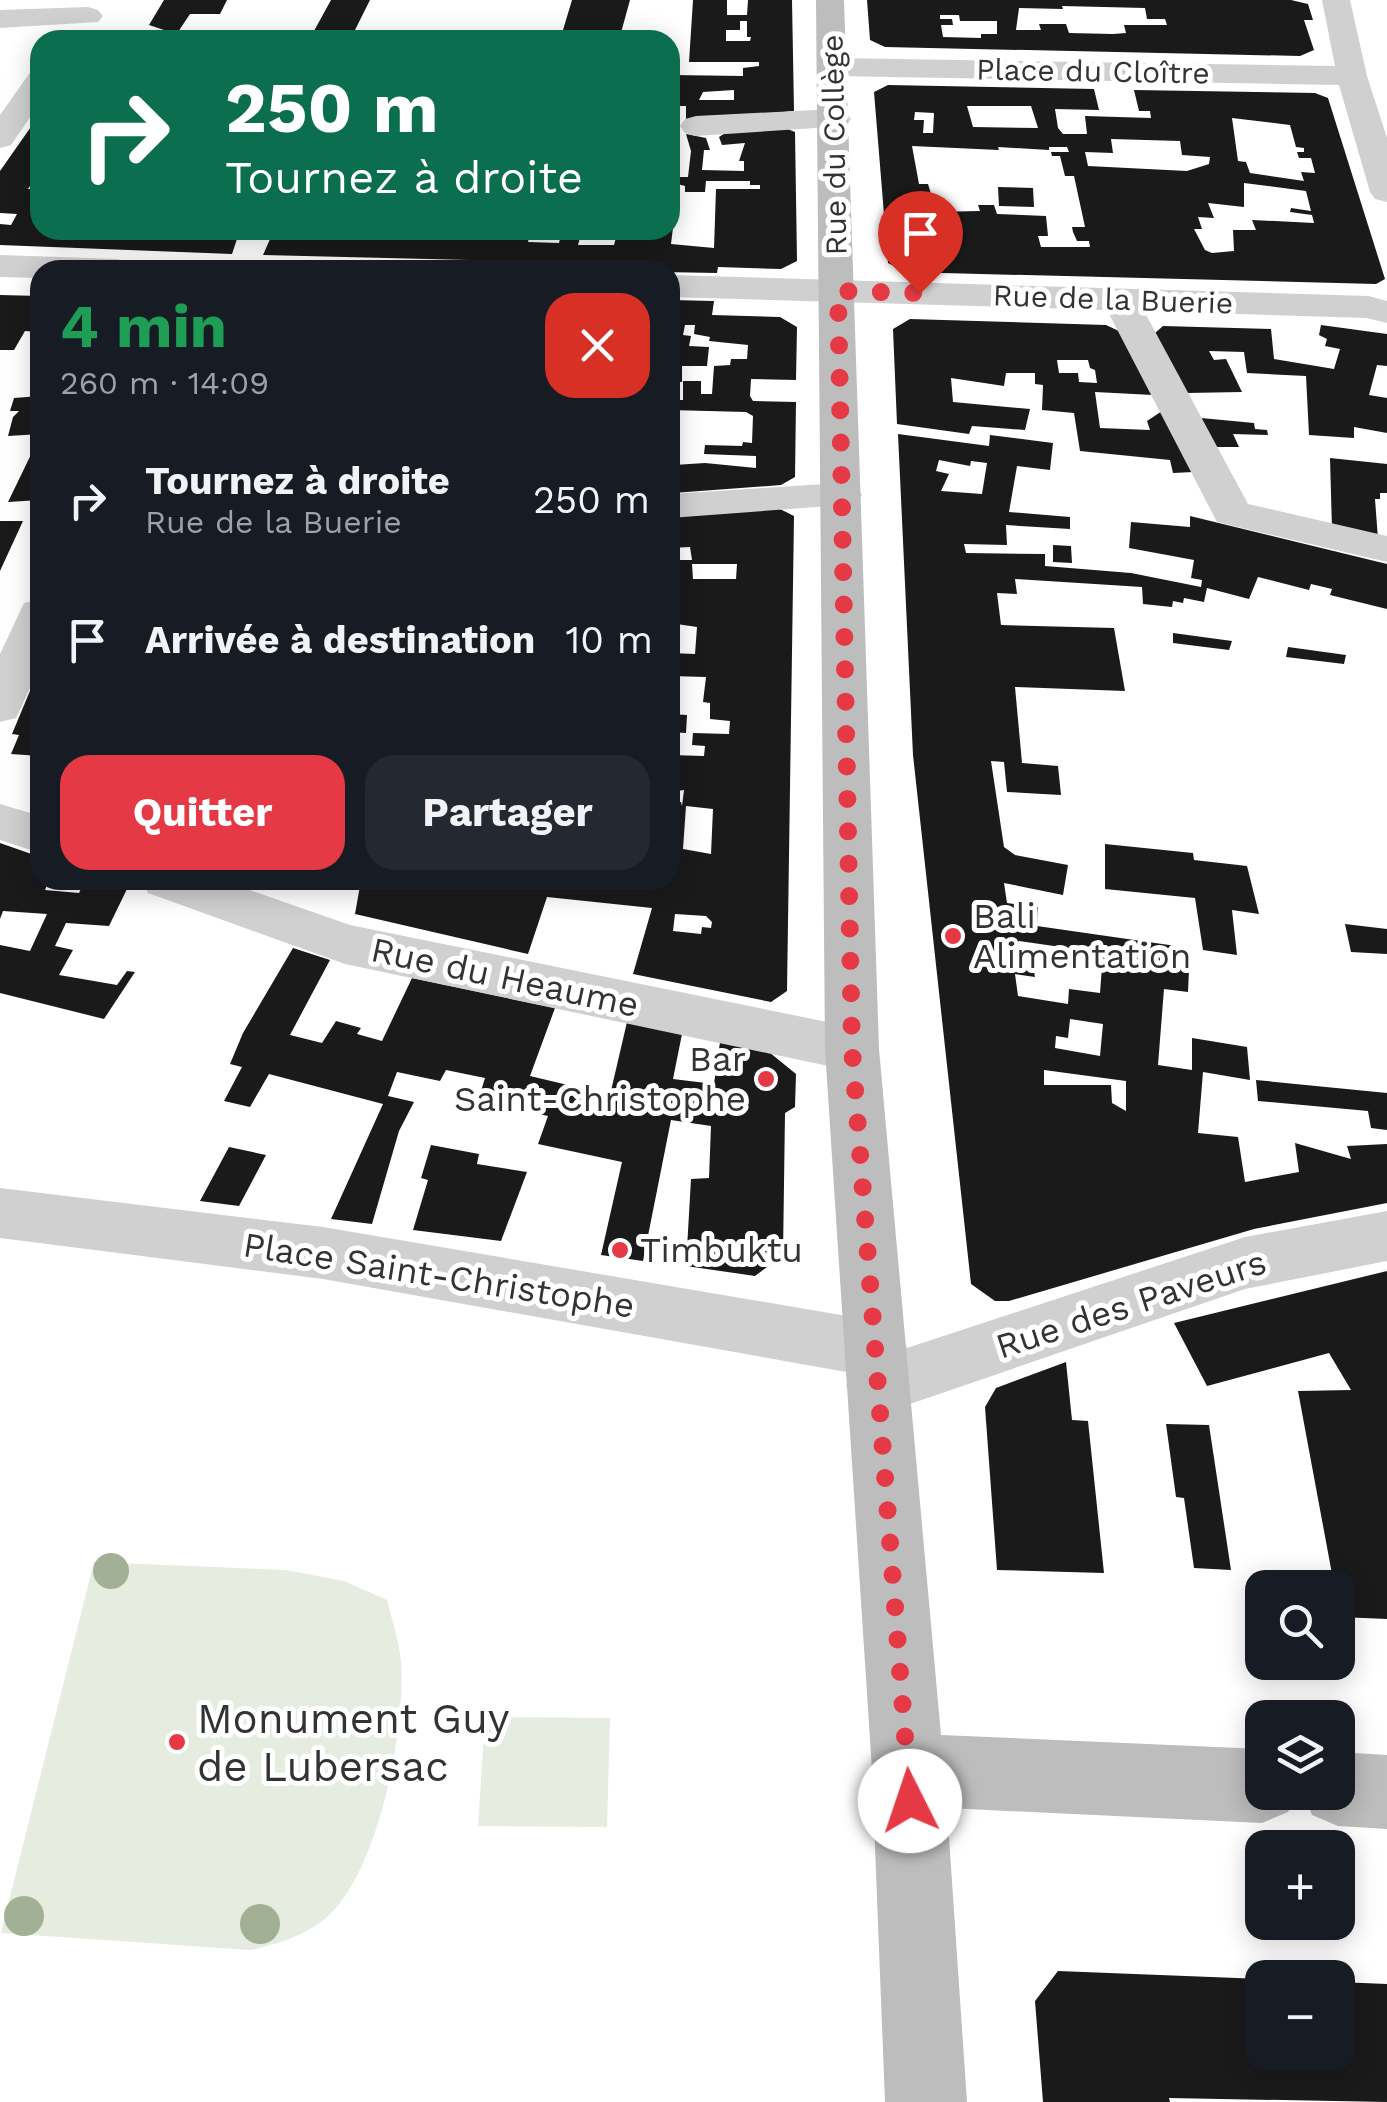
<!DOCTYPE html>
<html lang="fr">
<meta charset="utf-8">
<style>
body{margin:0;font-family:"Work Sans",sans-serif;background:#242831;color:#f1f3f6;height:100vh;display:flex;flex-direction:column;font-size:38px;white-space:nowrap}
*{box-sizing:border-box;margin:0}
p{font-size:32px;color:#9ea1a6}
.icon{flex:none;width:55px;height:55px;fill:none;stroke:currentColor;stroke-width:2;stroke-linecap:round;stroke-linejoin:round}
.map{position:relative;flex:1;overflow:hidden}
.panel{position:absolute;left:30px;top:260px;width:650px;height:630px;display:flex;flex-direction:column;background:#171b24;border-radius:30px;box-shadow:0 5px 25px #0003}
.panel>*{flex:none}
.hud{position:absolute;left:30px;top:30px;width:650px;height:210px;border-radius:30px;box-shadow:0 5px 25px #0003;background:#0b6e4f;color:#fff;overflow:hidden}
.fabs{position:absolute;left:1245px;top:1570px;display:grid;gap:20px}
.fabs a{display:grid;place-items:center;width:110px;height:110px;border-radius:20px;background:#171b24;box-shadow:0 5px 25px #0003;font-size:50px}
.pin{position:absolute;display:grid;place-items:center;width:85px;height:85px;color:#fff;margin:-102px -42px;border-radius:50% 50% 50% 0;rotate:-45deg;box-shadow:0 0 10px #0007}
.pin .icon{rotate:45deg}
.me{position:absolute;width:110px;margin:-55px;rotate:356deg;stroke-linejoin:round;filter:drop-shadow(0 0 8px #0008)}
.turn{display:flex;align-items:center;gap:35px;height:210px;padding:0 30px;font-size:45px}
.turn .icon{width:130px;height:130px;stroke-width:2.5}
.turn b{display:block;font-size:70px;line-height:85px}
.round{display:grid;place-items:center;flex:none;width:105px;height:105px;border-radius:30px;background:#242831}
.head{display:flex;align-items:center;justify-content:space-between;height:170px;padding:0 30px}
h1{font-size:60px;font-weight:700;line-height:75px;color:#1e9e55}
.button{display:flex;gap:20px;margin-top:auto;padding:20px 30px}
.button a{flex:1;height:115px;border-radius:30px;background:#e63946;color:#fff;font-size:40px;font-weight:700;line-height:115px;text-align:center}
.button a+a{background:#242831;color:#f1f3f6}
ul{padding:0;list-style:none}
li{display:flex;align-items:center;gap:30px;height:140px;padding:0 30px}
li div{flex:1}
li b{display:block;font-size:38px}
li em{font-style:normal}
.map>svg:first-child{display:block}
.green{fill:#e6ecdf}
.building{fill:#1a1a1a;fill-rule:evenodd}
.lines{fill:none;stroke-linecap:round;stroke-linejoin:round}
.street{fill:#d0d0d0;fill-rule:evenodd}
.secondary{fill:#bdbdbd;fill-rule:evenodd}
.tree{fill:#a2b095}
.route{stroke:#e63946;stroke-width:18;stroke-dasharray:0 32.4}
.poi-dot{fill:#e63946;stroke:#fff;stroke-width:4}
.labels{text-anchor:middle;dominant-baseline:central;stroke-width:10;stroke-linejoin:round;paint-order:stroke}
.far-street-label{font-size:30px;fill:#333;stroke:#fff}
.poi-label{font-size:35px;fill:#333;stroke:#fff;text-anchor:start}
.street-label{font-size:35px;fill:#333;stroke:#fff}
.near-poi-label{font-size:42px;fill:#333;stroke:#fff;text-anchor:start}
</style>
<div class="map">
<svg width="1387" height="2102" viewBox="0 0 1387 2102">
<rect width="100%" height="100%" fill="#fff"/>
<path class="green" d="M94,1562L286,1570L344,1581L387,1600C392,1620 399,1641 401,1661C406,1728 379,1870 328,1916C305,1936 280,1943 251,1950L1,1933Z
M485,1717L610,1718L607,1827L478,1826Z"/>
<path class="building" d="M164,0H227L220,14H190L176,35H161L164,30L149,25Z
M331,0H370L350,40H309Z
M572,0H630L619,40H560Z
M693,0H727V15H747L748,0H792L794,111L686,121V106H670L671,75L743,76V68L759,66V62H689ZM740,21H747V37H751L750,41H726V30H740ZM734,90V100H699L703,92Z
M867,0H1291L1308,4L1313,20H1304L1314,50L1300,56L885,47L870,40ZM1062,6L1145,8L1147,19H1165L1167,25H1124L1126,33L1113,34L1069,33L1066,24H1039L1041,30H1016L1019,8L1063,9ZM940,15H959L960,21H997V34H981V38L943,37L941,25H953L952,19H940Z
M888,85L1094,89L1099,110L1055,109L1058,128L1063,134H1087L1085,116L1151,118L1150,111H1139L1134,90L1315,93L1328,98L1385,279L1376,284L905,272L888,263L874,92ZM967,106H1031L1038,128L973,127ZM915,112L934,113L933,133H923L924,120H914ZM1232,118L1290,125L1296,147L1304,148V152H1297L1299,158H1311L1315,173L1301,172L1304,181L1250,173L1246,162L1238,161ZM1111,139L1180,141L1182,155L1210,157L1209,164L1187,171L1088,166L1085,152L1113,153ZM912,146L999,150L998,147L1049,150V147H1067L1069,152H1051L1052,156H1060L1065,176H1074L1085,227H1072L1073,232L1077,241H1089L1090,247H1041L1038,236H1048L1046,216L997,214L994,205H978L980,211L932,212L931,194L928,184H919ZM1244,183L1306,191L1311,211L1291,208L1290,212L1312,215L1314,223L1252,220L1256,230H1233L1234,251L1212,253L1205,250L1194,229H1202L1198,217L1214,218L1208,203L1244,207Z
M40,114V171L28,189H40V230H240L232,254L0,245V224L11,225L17,214L0,213V171Z
M785,128L795,132L797,261L781,269L718,267L717,273L553,270L554,262L263,255L274,230L406,233L407,230H448L447,235L500,236L501,230H531L528,242L559,243L562,230H582L578,245H614L618,230H670V203H676L671,244L714,248L716,189H760V185H750V181H706L705,192H685V186L670,182V177H688L691,151L686,134L706,138L710,150H704L702,170L744,171V161H739L745,143L722,145L719,137L728,131Z
M998,187L1033,188L1034,207L999,206Z
M0,295L40,296V332L25,331L14,350H0Z
M670,300L714,301L712,315L780,317L797,327L796,380L751,379L750,396L753,401L796,402L795,477L781,485L673,493L670,444H676L674,465L705,463L756,468V456L704,454L705,445L742,446L743,442L752,443L753,416L746,412L670,410V400H683V381H701V394H712L714,366L730,365L731,359H747L748,345L709,341L710,337L694,334L695,325H685L683,335L691,336L689,346L709,347L707,366H682V382H670Z
M910,319L1106,325L1121,332L1153,395L1095,392L1100,428L1150,430L1147,421L1162,411L1193,472L1173,473L1170,460L1080,451L1074,413L1042,410L1043,385L1035,384V373H1006L1004,386L951,378L953,402L1030,409L1025,430L972,426L969,434L897,424L893,329ZM1057,360H1088L1090,368L1095,370L1097,383L1079,382L1078,373H1059Z
M1321,325L1387,334V366L1377,365L1369,395L1387,398V433L1354,427V438L1309,435L1306,376L1247,373L1244,352L1209,351L1214,360L1226,359L1242,392L1186,393L1155,333L1163,326L1271,329L1274,359L1334,369L1340,349L1325,346L1327,339L1319,335Z
M40,396V434L8,436L13,417L19,411H10L14,398Z
M1201,418L1254,423L1255,429L1267,430L1268,435L1233,434L1239,447H1215Z
M898,434L989,446L990,435L1053,443L1050,470L1017,466L1009,512L1070,517V529L1006,525L1007,545L964,544L966,553L1045,554V566L1131,573L1201,587L1202,580L1191,578L1194,560L1129,548L1131,522L1190,527V516L1387,564V609L1330,595L1332,589L1311,584L1309,590L1258,577L1249,599L1207,588L1204,602L1184,598L1183,603L1173,601L1172,607L1143,604L1142,587L1015,579L1017,594L997,593L1001,625L1114,628L1125,691L1015,687L1022,763L1058,766L1061,795L1007,792L1004,762L991,761L1004,847L1015,855L1068,865L1063,895L1004,883L1007,903L1038,907L1037,926L1190,948L1188,992L1164,989L1158,1065L1192,1070V1038L1247,1047L1250,1080L1203,1072L1198,1133L1238,1137L1245,1182L1299,1172L1295,1143L1351,1159L1347,1146L1387,1144V1203L1254,1229L1009,1301H995L971,1284L913,755ZM939,460L970,466L971,461L987,463L982,494L941,491L949,474L936,471ZM1019,941L1103,953L1100,993L1069,989L1068,1004L1018,996L1015,974L1035,977L1032,961L1014,959L1012,947ZM1070,1019L1103,1024L1100,1056L1055,1048L1056,1036L1068,1038ZM1044,1070L1126,1081V1111L1112,1103L1111,1085H1044Z
M40,436V500L8,502Z
M1330,458L1387,464V493H1380V499H1375L1378,539L1332,529Z
M780,509L794,516L787,991L771,1002L633,974L652,908L547,897L528,954L355,914L361,880H670V801L681,802L682,806L684,790L670,792V755L704,756L705,746L692,745L693,733L729,734L730,721L710,719V703L703,702L706,677L670,676V653L695,654L697,627L670,623V560H692L690,547L670,548V517ZM692,564H737L736,579H693ZM686,806L713,809L711,854L683,849ZM675,914L706,916L712,922L711,928L702,927L701,934L673,931Z
M0,521H23L0,571Z
M1053,545L1071,546L1072,563L1053,562Z
M1173,633L1232,641L1229,650L1173,643Z
M1288,647L1346,655L1344,664L1286,657Z
M40,667V756L11,754L19,735L12,734Z
M670,714L687,715L686,733L670,732Z
M0,843L40,857V880H49L45,890L79,893L85,880H102L127,889L109,926L66,923L55,946L73,950L59,975L117,985L127,971L135,972L104,1019L0,993V945L30,951L47,914L3,911L0,919Z
M1105,844L1193,853L1194,860L1247,866L1259,914L1232,910L1237,955L1203,950L1195,898L1105,889Z
M1345,924L1387,929V954L1351,952Z
M293,948L330,960L290,1035L322,1043L336,1021L361,1028L357,1034L382,1041L412,978L555,1008L530,1076L610,1095L627,1022L682,1034L673,1079L714,1084L720,1042L769,1052L796,1074L795,1107L785,1113L783,1255L755,1276L686,1266L691,1179L709,1178L711,1126L671,1120L643,1261L601,1255L622,1162L538,1144L548,1116L478,1101L485,1078L446,1070L440,1081L397,1072L388,1096L414,1102L399,1131L372,1224L331,1219L383,1104L269,1074L250,1107L224,1101L242,1067L230,1064L243,1033Z
M1256,1080L1387,1093V1130L1371,1128L1368,1111L1258,1101Z
M431,1145L479,1154L477,1164L527,1172L501,1241L413,1230L428,1180L421,1178Z
M229,1147L266,1155L239,1206L200,1201Z
M1387,1271V1619L1340,1617L1298,1391L1351,1390L1329,1353L1207,1386L1174,1323Z
M1066,1362L1072,1420L1088,1421L1104,1573L997,1570L985,1407L996,1388Z
M1166,1424L1209,1425L1231,1570L1194,1568L1184,1498L1176,1497Z
M1058,1971L1262,1979V2052H1338V1982L1387,1984V2102L1169,2098L1170,2102H1043L1035,2001Z"/>
<g class="lines">
<path class="street" d="M1322,0H1350L1367,76L1387,138V202L1375,199L1370,192L1339,85L835,76L824,73L820,67L824,61L835,58L1335,66Z
M88,7L98,10L103,16L98,22L0,28V10Z
M40,72V103L11,145L0,148V115L29,74Z
M835,109L846,112L851,119L846,126L696,136L685,133L680,126L685,119L696,116Z
M0,255L117,259L130,262L135,270H40V278L0,277Z
M670,275L1368,296L1387,301V323L1367,318L1144,311L1248,504L1387,536V562L1217,522L1107,310L670,297Z
M841,483L856,486L862,495L856,504L670,518V494Z
M40,599V666L16,718L0,722V654L24,603Z
M0,804L40,816V853L0,840Z
M141,880H221L350,925L852,1027L871,1034L879,1049L871,1064L852,1071L345,964L148,893Z
M0,1188L323,1227L876,1321L898,1329L907,1348L1245,1237L1387,1211V1261L1245,1289L878,1415L856,1406L846,1386L852,1373L323,1279L0,1238Z"/>
<path class="secondary" d="M816,0H844L879,1049L941,1735L1262,1749V1792H1296L1288,1812L1262,1823L947,1808L967,2102H885L872,1770L825,1049Z
M1338,1752L1387,1755V1829L1338,1826L1312,1815L1303,1792H1338Z"/>
</g>
<g class="tree">
<circle cx="111" cy="1571" r="18"/>
<circle cx="24" cy="1916" r="20"/>
<circle cx="260" cy="1924" r="20"/>
</g>
<g class="lines">
<path class="route" d="M910,1801L852,1049L838,291L920,293"/>
</g>
<g class="poi-dot">
<circle cx="953" cy="936" r="10"/>
<circle cx="766" cy="1079" r="10"/>
<circle cx="620" cy="1250" r="10"/>
<circle cx="177" cy="1742" r="10"/>
</g>
<g class="labels">
<g class="far-street-label">
<text transform="translate(1093 71) rotate(1)">Place du Cloître</text>
<text transform="translate(834 145) rotate(-91)">Rue du Collège</text>
<text transform="translate(1113 299) rotate(2)">Rue de la Buerie</text>
</g>
<g class="poi-label">
<text x="973" y="916">Bali<tspan x="973" dy="40">Alimentation</tspan></text>
<text x="746" y="1059" text-anchor="end">Bar<tspan x="746" dy="40">Saint-Christophe</tspan></text>
<text x="640" y="1250">Timbuktu</text>
</g>
<g class="street-label">
<text transform="translate(505 977) rotate(12)">Rue du Heaume</text>
<text transform="translate(439 1275) rotate(9)">Place Saint-Christophe</text>
<text transform="translate(1131 1304) rotate(-18)">Rue des Paveurs</text>
</g>
<g class="near-poi-label">
<text x="197" y="1718">Monument Guy<tspan x="197" dy="48">de Lubersac</tspan></text>
</g>
</g>
</svg>
<div class="fabs">
<a><svg class="icon" aria-label="search" viewBox="0 0 24 24"><circle cx="10" cy="10" r="6"/><path d="M15 15l6 6"/></svg></a>
<a><svg class="icon" aria-label="layers" viewBox="0 0 24 24"><path d="M12 4l9 5-9 5-9-5zM3 14l9 5 9-5"/></svg></a>
<a>+</a>
<a>−</a>
</div>
<div class="pin" style="left:920px;top:293px;background:#d93025"><svg class="icon" aria-label="arrive" viewBox="0 0 24 24"><path d="M6 21V4h12l-3 4 3 4H6"/></svg></div>
<svg class="me" style="left:910px;top:1801px" viewBox="-20 -20 40 40"><circle r="19" fill="#fff"/><path d="M0-13L10 11 0 6-10 11z" fill="#e63946"/></svg>
<div class="hud">
<div class="turn"><svg class="icon" aria-label="right" viewBox="0 0 24 24"><path d="M7 20v-9h11M14 6l5 5-5 5"/></svg><div><b>250 m</b>Tournez à droite</div></div>
</div>
<section class="panel">
<div class="head"><div><h1>4 min</h1><p>260 m · 14:09</p></div><a class="round" style="background:#d93025;color:#fff"><svg class="icon" aria-label="close" viewBox="0 0 24 24"><path d="M6 6l12 12M18 6L6 18"/></svg></a></div>
<ul>
<li><svg class="icon" aria-label="right" viewBox="0 0 24 24"><path d="M7 20v-9h11M14 6l5 5-5 5"/></svg><div><b>Tournez à droite</b><p>Rue de la Buerie</p></div><em>250 m</em></li>
<li><svg class="icon" aria-label="arrive" viewBox="0 0 24 24"><path d="M6 21V4h12l-3 4 3 4H6"/></svg><div><b>Arrivée à destination</b></div><em>10 m</em></li>
</ul>
<div class="button"><a>Quitter</a><a>Partager</a></div>
</section>
</div>
